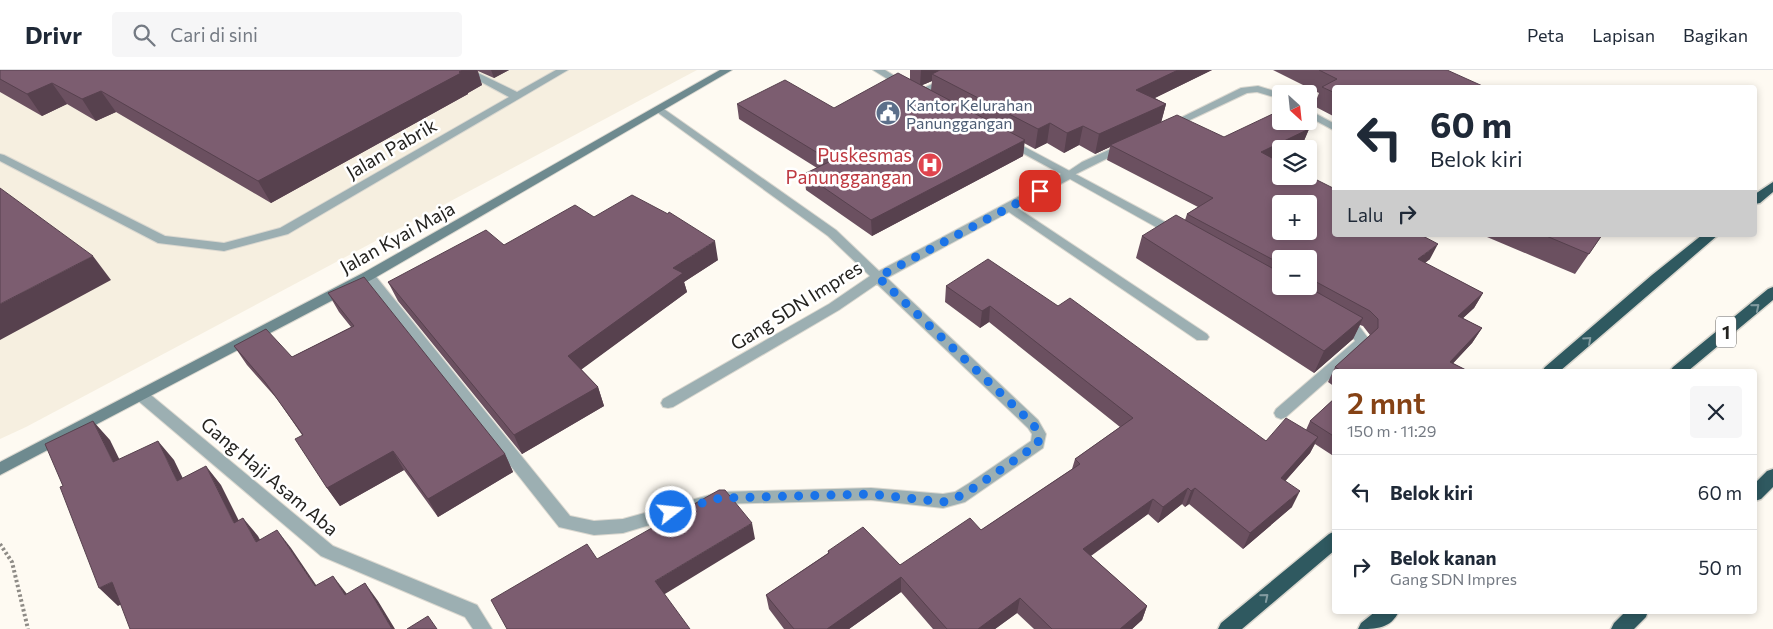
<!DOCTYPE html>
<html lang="id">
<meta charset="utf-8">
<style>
body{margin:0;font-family:Commissioner,sans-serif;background:#f6f6f7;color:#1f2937;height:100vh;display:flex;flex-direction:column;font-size:19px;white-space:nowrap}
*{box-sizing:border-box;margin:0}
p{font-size:16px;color:#747a83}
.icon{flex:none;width:28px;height:28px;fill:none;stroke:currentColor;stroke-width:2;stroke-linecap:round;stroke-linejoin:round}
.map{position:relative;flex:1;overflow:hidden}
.panel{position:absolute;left:1332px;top:299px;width:425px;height:245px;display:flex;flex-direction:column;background:#fff;border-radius:5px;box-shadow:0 2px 8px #0003}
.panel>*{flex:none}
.hud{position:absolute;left:1332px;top:15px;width:425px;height:152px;border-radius:5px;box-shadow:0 2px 8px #0003;background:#fff;color:#1f2937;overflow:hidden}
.needle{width:32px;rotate:153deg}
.buttons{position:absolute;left:1272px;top:15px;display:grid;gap:10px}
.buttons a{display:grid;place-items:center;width:45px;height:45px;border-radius:5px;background:#fff;box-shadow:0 2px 8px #0003;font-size:25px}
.pin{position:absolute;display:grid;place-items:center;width:42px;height:42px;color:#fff;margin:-21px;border-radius:10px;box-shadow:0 2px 8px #0006}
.me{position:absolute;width:55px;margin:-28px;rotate:74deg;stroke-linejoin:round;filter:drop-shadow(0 0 4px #0008)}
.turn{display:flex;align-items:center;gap:18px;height:105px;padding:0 15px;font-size:22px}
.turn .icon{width:65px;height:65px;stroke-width:2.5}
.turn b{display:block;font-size:35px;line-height:42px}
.then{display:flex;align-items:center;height:48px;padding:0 15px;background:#0003;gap:10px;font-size:19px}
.round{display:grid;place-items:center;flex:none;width:52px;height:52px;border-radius:5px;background:#f6f6f7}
.overview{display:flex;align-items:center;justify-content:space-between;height:85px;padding:0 15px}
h1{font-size:30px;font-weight:600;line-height:38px;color:#854215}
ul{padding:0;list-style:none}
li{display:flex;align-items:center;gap:15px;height:75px;padding:0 15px;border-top:1px solid #e0e1e3}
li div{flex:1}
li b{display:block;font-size:19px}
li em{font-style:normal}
header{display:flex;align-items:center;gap:30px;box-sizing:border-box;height:70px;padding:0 25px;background:#fff;border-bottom:1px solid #e0e1e3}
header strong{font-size:24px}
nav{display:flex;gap:28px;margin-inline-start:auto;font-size:18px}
.search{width:350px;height:45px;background:#f6f6f7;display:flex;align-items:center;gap:12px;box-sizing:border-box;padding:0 18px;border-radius:5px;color:#747a83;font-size:19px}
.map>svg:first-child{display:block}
.built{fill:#f6efe0}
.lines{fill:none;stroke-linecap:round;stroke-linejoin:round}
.service-casing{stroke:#dbd8d0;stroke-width:2}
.minor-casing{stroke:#dbd8d0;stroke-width:2}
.secondary-casing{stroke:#dbd8d0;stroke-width:2}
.motorway-casing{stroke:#dbd8d0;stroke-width:3}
.path{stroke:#8e8b86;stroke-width:4;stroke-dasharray:2.5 2.5;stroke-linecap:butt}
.service{fill:#9cafb2;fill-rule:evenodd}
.minor{fill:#9cafb2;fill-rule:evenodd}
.secondary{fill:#6e8a8f;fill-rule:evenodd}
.motorway{fill:#2f5960;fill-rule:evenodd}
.wall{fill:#6b5060;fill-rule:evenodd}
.shaded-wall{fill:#57414e}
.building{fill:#7c5d70;stroke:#57414e;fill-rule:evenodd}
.oneway{stroke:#829ba0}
.route{stroke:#1a73e8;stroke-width:9;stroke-dasharray:0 16.2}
.labels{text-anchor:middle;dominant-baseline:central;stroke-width:5;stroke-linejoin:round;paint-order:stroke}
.far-service-label{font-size:16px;fill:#4e5e75;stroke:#fff;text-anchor:start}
.shield{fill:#fff;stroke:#666563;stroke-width:1}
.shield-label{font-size:18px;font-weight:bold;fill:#242320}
.street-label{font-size:19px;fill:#242320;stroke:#fff}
.health-label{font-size:19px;fill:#be3a42;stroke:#fff;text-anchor:end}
</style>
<header>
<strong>Drivr</strong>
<div class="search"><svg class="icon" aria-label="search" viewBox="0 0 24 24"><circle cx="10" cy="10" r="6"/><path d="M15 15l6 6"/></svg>Cari di sini</div>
<nav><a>Peta</a><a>Lapisan</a><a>Bagikan</a></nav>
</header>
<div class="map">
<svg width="1773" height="559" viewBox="0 0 1773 559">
<rect width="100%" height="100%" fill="#fefaf2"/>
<path class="built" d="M0,0H697L26,357L0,369Z"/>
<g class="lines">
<defs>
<path id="service" d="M459,0H472L517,22L556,0H568L288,164L224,181L158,173L0,91V84L4,85L165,166L224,173L280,158L509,27Z
M1258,16L1284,24H1281V29L1257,22L1247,23L1173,58L1169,59L1164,56L1241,18Z
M1309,40L1335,54V61L1309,47Z
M1124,73L1129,76L1128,78L1070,107L1064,104L1082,92Z
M1010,133L1207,264L1209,267L1207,270H1197L1006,140L1004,137L1006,134Z"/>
<path id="minor" d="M873,0H885L911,16L910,18H902Z
M962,0H975L922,25L918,26L913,23Z
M661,37L836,160L879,201L1061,104L1004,73L1003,71L1008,68L1180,160L1182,163L1176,167L1172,166L1070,109L887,208L1038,350L1046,364L1043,378L965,432L943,438L871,430L720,434L623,463L594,465L559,457L363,209L362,206L363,203H373L570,446L594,451L623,449L720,422L871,418L943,424L955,422L971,412L1031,371L1032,364L1028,358L877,214L839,240L673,337L668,338L663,337L661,333L663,329L829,234L870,206L828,166L657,42L656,40L657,38Z
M1340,247L1359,256L1368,268L1367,275L1338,301H1335V304L1286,347L1281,349L1276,347L1274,343L1276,339L1355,271C1351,261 1339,260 1333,252L1335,249Z
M141,320L146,321L333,476L477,535L492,559H473L465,547L321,486L136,329L134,325L136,321Z"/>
<path id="secondary" d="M720,0H732L373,209L0,405V392L363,203Z"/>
<path id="motorway" d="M1773,112V122L1760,133L1755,134V124Z
M1702,165H1718L1560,301H1542L1545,297L1652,205Z
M1773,217V230L1688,301H1670L1673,297L1768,219Z
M1773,399V417L1761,429L1755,431V413L1767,401Z
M1335,461V480L1242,559H1218L1221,553L1329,464Z
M1376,541H1399C1391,559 1376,559 1358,559L1361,553Z
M1626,541H1648L1646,547L1634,559H1611L1614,553Z"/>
</defs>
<use href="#service" class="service-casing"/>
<use href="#minor" class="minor-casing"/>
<use href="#secondary" class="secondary-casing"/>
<use href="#motorway" class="motorway-casing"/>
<path class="path" d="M0,474L12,492L28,559"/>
<use href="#service" class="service"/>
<use href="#minor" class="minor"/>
<use href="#secondary" class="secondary"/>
<use href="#motorway" class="motorway"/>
</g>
<path class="wall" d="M0,0H509L494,8L478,1L482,15L468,23V24L271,133L116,42L96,51L67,34L42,46L0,22Z
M910,0H1212L1155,28L1166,34L1161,52L1224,67L1309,59L1303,73L1293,79H1281V84L1273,89L1430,189L1425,193L1483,223L1474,238L1463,248L1482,258L1472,273L1453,293L1468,301H1335V317L1328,312L1335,297L1370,265L1363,256L1360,255L1353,269L1314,303L1136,188L1142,166L1185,150L1187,144L1198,137L1107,90L1110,77L1095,84L1079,75L1064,83L1047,73L1035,79L1024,73L1023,86L872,166L806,120L804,104L817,98L739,49L737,34L834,38L910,9ZM932,11L931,20L922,15L925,14ZM1281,189H1309V216H1281Z
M1273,0H1447L1335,18V47L1314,36L1319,23Z
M1488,165H1602L1575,204L1487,167Z
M504,175L718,190L684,212L687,222L581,299L598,317L604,336L522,384L398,231L388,212Z
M946,216L1058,236L1266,371L1306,360L1310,351L1335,328V387L1315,374L1310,383L1285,411L1292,437L1243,479L1189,434L1185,437L1182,434L1158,453L1148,444L1091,486L1147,536L1142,550L1132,559H1034L1017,543L995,559H933L901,522L849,559H784L769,539L766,525L828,483V481L900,495L981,460L1072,399L1075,389L1120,357L989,252L980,258L945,232Z
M328,223L505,384L513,402L438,447L404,400L340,436L327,418L302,365L278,330L247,295L234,276L292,287L351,257L339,242Z"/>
<path class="shaded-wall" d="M463,0H477L482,15L468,23V24L271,133L258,111Z
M491,0H509L494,8Z
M921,0H957L932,4V11L920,16Z
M1178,0H1212L1132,39L1136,20Z
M52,13L67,34L42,46L27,24Z
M101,21L116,42L96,51L82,29Z
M1166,34L1161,53L1110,75V77L1095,84L1099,64Z
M1050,53L1047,73L1035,79L1038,59Z
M1083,56L1079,75L1064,83L1067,63Z
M1309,59L1303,73L1293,79H1281V84L1256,97L1261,82Z
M1025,70L1023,86L872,166L871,150Z
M715,171L718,190L684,212L687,222L574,305L568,286L673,198Z
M1438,174L1430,189L1410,204L1418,189Z
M93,186L111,210L0,270V234Z
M1483,223L1474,238L1449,261L1458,246Z
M990,236L989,252L980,258L982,241Z
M1363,248L1353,269L1314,303L1324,281Z
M1482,258L1472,273L1446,301L1450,292Z
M598,317L604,336L522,384L514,365Z
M93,351L110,370L130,411L113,392Z
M1318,367L1310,383L1274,424L1281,408Z
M158,371L174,390L193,429L177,411Z
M393,381L404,400L340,436L327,418Z
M505,384L513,402L438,447L428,429Z
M206,396L221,415L249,471L234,453Z
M1188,418L1182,434L1158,453L1163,437Z
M1195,418L1189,434L1185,437L1191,421Z
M1300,421L1292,437L1243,479L1250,463Z
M1153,429L1148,444L1079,494L1083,479Z
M243,448L258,466L271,490L256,472Z
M752,453L755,469L660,527L655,511Z
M277,460L291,478L329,534L315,516Z
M333,506L347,524L345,525Z
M901,507V522L849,559H827Z
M112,512L131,529L118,536L99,518Z
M365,513L378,531L395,559H392Z
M1020,528L1017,543L995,559H978Z
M1147,536L1142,550L1132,559H1120Z"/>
<path class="building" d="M0,0H463L459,2L461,3L258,111L101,21L82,29L52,13L27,24L0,9Z
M940,0H1178L1136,20L1166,34L1099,64L1083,56L1067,63L1050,53L1038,59L932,4Z
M1319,0H1447L1487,18H1335V23L1322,17L1337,9Z
M898,3L1025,70L871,150L804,104L831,91L737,34L785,10L834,38Z
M1281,40V51H1305L1309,59L1261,82L1281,93V106H1309L1335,119V165H1421L1438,174L1418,189L1483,223L1458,246L1482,258L1450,292L1468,301H1342L1335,297L1378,258V249L1370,241L1309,208V189H1281V194L1187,144L1213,128L1110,75L1177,45L1224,67ZM1281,134H1309V161H1281Z
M0,118L93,186L0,234Z
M632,125L668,144L669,142L715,171L673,198L683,203L568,286L598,317L514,365L388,212L486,160L504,175L575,135L594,147Z
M1176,145L1281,203V216H1306L1363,248L1324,281L1142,166Z
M1544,165H1602L1589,184Z
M988,189L1058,236L1070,228L1266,371L1286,348L1318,367L1281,408L1300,421L1250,463L1195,418L1191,421L1188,418L1163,437L1153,429L1083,479L1147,536L1120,559H1052L1020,528L978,559H947L901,507L827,559H794L766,525L829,483L828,481L863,457L900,495L970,448L981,460L1080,394L1075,389L1133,348L990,236L982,241L946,216Z
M364,207L505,384L428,429L393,381L327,418L295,369L303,365L265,312L234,276L266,259L292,287L354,256L328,223Z
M1335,328V367L1310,351Z
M93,351L113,392L158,371L177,411L206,396L234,453L243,448L256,472L277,460L315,516L333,506L345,525L365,513L392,559H130L112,512L99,518L60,417L63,416L45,374Z
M719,420H725L752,453L655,511L690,559H507L491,530L587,474L597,489Z
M428,546L437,559H407Z"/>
<defs><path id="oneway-chevron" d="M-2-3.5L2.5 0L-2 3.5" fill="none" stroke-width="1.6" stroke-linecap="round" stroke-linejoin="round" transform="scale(1.25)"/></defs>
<g class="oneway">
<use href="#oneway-chevron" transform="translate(1756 237) rotate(-40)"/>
<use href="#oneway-chevron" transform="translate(1588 270) rotate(-42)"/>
<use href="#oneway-chevron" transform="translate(1265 527) rotate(-40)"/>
</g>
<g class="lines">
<path class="route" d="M671,442L720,428L871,424L943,432L958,427L977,416L1038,374L1039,364L1033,354L878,207L1040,121"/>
</g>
<defs>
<symbol id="civic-disc" viewBox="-11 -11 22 22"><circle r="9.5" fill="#5c6f8a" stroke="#fff"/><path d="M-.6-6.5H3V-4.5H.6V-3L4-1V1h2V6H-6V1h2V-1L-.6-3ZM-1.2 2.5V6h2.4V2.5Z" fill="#fff"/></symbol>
<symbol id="hospital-disc" viewBox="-11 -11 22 22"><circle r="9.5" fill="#e0444e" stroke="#fff"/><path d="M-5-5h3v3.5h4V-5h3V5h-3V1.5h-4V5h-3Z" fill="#fff"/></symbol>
</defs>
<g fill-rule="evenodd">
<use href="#civic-disc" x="874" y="29" width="28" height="28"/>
<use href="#hospital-disc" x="916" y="81" width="28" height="28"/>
</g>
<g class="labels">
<g class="far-service-label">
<text x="906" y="34">Kantor Kelurahan<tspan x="906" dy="18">Panunggangan</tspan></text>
</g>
<rect class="shield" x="1716" y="246.5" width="20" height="31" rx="4"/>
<g class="shield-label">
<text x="1726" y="262">1</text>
</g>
<g class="street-label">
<text transform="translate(391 78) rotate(-30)">Jalan Pabrik</text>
<text transform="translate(397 167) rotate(-29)">Jalan Kyai Maja</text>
<text transform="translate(796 235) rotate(-32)">Gang SDN Impres</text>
<text transform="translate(270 406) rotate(40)">Gang Haji Asam Aba</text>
</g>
<g class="health-label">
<text x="912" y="84">Puskesmas<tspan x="912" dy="22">Panunggangan</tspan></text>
</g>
</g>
</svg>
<div class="buttons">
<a><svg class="needle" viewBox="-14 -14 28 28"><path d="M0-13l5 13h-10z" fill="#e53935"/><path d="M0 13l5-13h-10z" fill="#747a83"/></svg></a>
<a><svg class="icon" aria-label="layers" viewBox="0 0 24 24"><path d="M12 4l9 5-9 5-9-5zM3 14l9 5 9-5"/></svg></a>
<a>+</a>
<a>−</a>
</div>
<div class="pin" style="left:1040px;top:121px;background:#d93025"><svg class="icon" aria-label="arrive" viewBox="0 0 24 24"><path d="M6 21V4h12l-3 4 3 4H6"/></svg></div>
<svg class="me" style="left:671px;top:442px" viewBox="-20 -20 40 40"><circle r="17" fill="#1a73e8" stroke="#fff" stroke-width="3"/><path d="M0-11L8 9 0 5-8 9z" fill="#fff"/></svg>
<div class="hud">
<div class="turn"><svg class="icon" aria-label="left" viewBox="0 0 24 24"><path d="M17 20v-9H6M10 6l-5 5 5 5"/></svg><div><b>60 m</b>Belok kiri</div></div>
<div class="then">Lalu<svg class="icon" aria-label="right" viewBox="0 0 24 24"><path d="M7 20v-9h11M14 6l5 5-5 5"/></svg></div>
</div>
<section class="panel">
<div class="overview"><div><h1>2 mnt</h1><p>150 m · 11:29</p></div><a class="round"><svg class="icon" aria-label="close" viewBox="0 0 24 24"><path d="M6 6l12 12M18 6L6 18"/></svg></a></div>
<ul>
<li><svg class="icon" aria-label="left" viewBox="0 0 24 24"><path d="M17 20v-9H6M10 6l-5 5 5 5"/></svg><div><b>Belok kiri</b></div><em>60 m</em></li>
<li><svg class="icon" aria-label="right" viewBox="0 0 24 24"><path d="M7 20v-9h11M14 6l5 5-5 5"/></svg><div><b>Belok kanan</b><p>Gang SDN Impres</p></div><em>50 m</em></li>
</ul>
</section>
</div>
